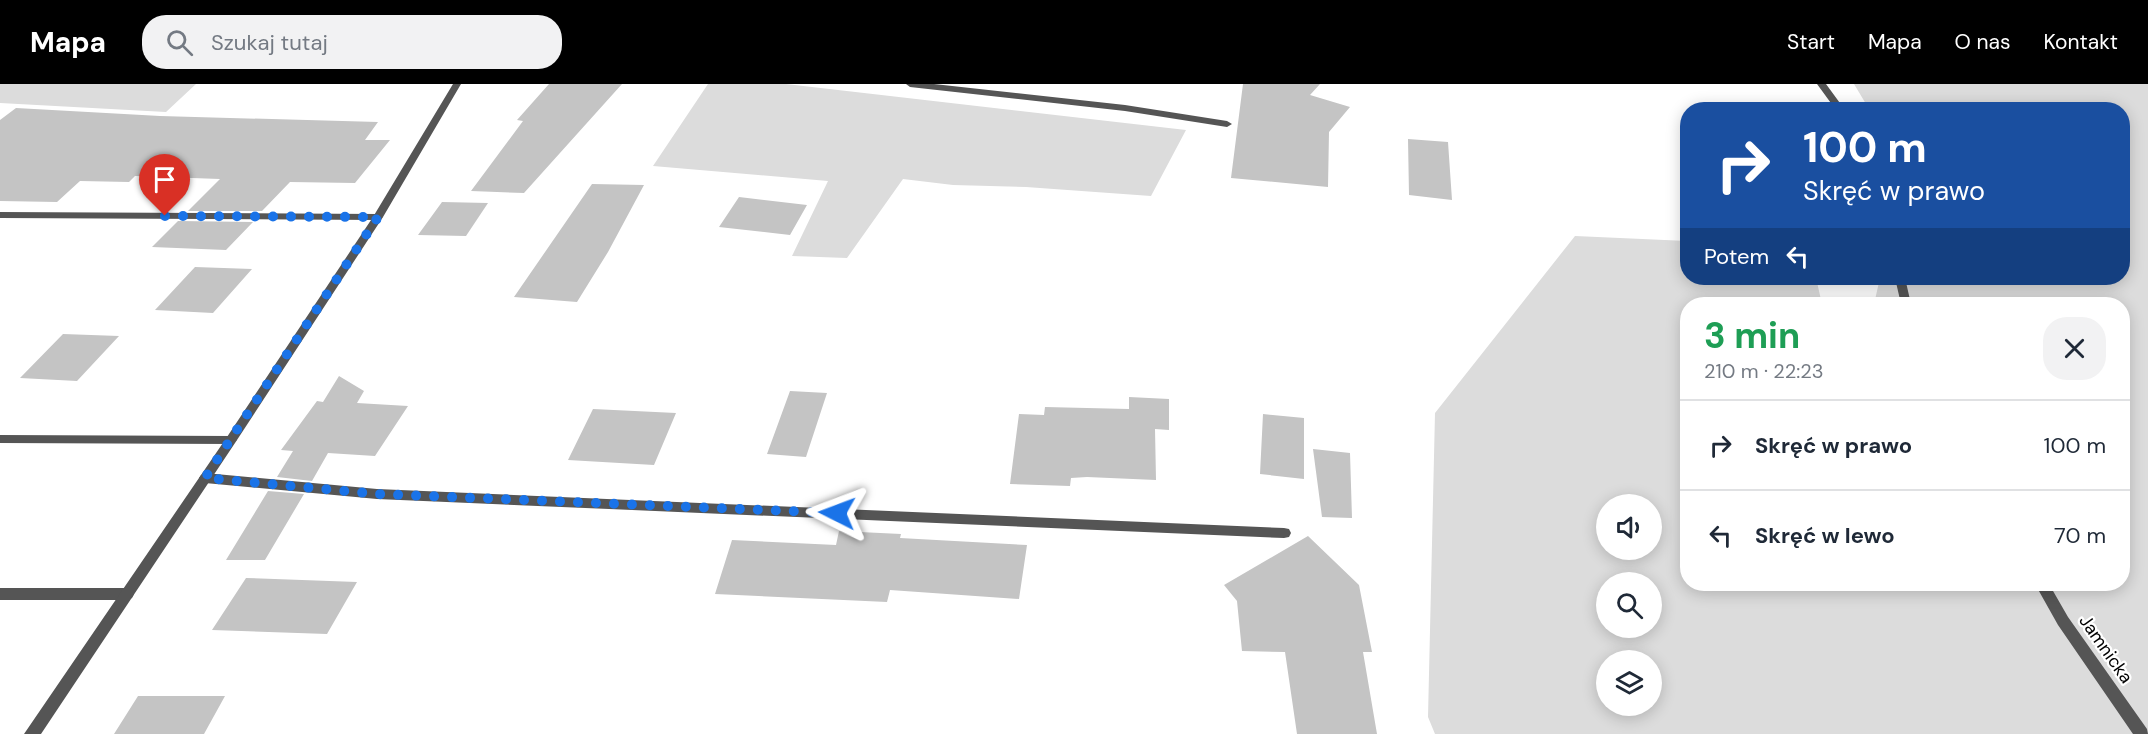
<!DOCTYPE html>
<html lang="pl">
<meta charset="utf-8">
<style>
body{margin:0;font-family:"DM Sans",sans-serif;background:#f2f2f3;color:#1f2937;height:100vh;display:flex;flex-direction:column;font-size:22px;white-space:nowrap}
*{box-sizing:border-box;margin:0}
p{font-size:20px;color:#747a83}
.icon{flex:none;width:33px;height:33px;fill:none;stroke:currentColor;stroke-width:2;stroke-linecap:round;stroke-linejoin:round}
.map{position:relative;flex:1;overflow:hidden}
.side{position:absolute;left:1680px;top:213px;width:450px;height:294px;display:flex;flex-direction:column;background:#fff;border-radius:24px;box-shadow:0 3px 15px #0003}
.side>*{flex:none}
.hud{position:absolute;left:1680px;top:18px;width:450px;height:183px;border-radius:24px;box-shadow:0 3px 15px #0003;background:#1a4fa0;color:#fff;overflow:hidden}
.controls{position:absolute;left:1596px;top:410px;display:grid;gap:12px}
.controls a{display:grid;place-items:center;width:66px;height:66px;border-radius:50%;background:#fff;box-shadow:0 3px 15px #0003;font-size:30px}
.pin{position:absolute;display:grid;place-items:center;width:51px;height:51px;color:#fff;margin:-62px -26px;border-radius:50% 50% 50% 0;rotate:-45deg;box-shadow:0 0 6px #0007}
.pin .icon{rotate:45deg}
.me{position:absolute;width:66px;margin:-33px;rotate:273deg;stroke-linejoin:round;filter:drop-shadow(0 0 4px #0008)}
.turn{display:flex;align-items:center;gap:21px;height:126px;padding:0 24px;font-size:27px}
.turn .icon{width:78px;height:78px;stroke-width:2.5}
.turn b{display:block;font-size:42px;line-height:51px}
.then{display:flex;align-items:center;height:57px;padding:0 24px;background:#0003;gap:12px;font-size:22px}
.round{display:grid;place-items:center;flex:none;width:63px;height:63px;border-radius:24px;background:#f2f2f3}
.overview{display:flex;align-items:center;justify-content:space-between;height:102px;padding:0 24px}
h1{font-size:36px;font-weight:700;line-height:45px;color:#1e9e55}
ul{padding:0;list-style:none}
li{display:flex;align-items:center;gap:18px;height:90px;padding:0 24px;border-top:2px solid #e0e1e3}
li div{flex:1}
li b{display:block;font-size:22px}
li em{font-style:normal}
header{display:flex;align-items:center;gap:36px;box-sizing:border-box;height:84px;padding:0 30px;background:#000;color:#fff}
header strong{font-size:28px}
nav{display:flex;gap:33px;margin-inline-start:auto;font-size:21px}
.search{width:420px;height:54px;background:#f2f2f3;display:flex;align-items:center;gap:15px;box-sizing:border-box;padding:0 21px;border-radius:24px;color:#747a83;font-size:22px}
.map>svg:first-child{display:block}
.green{fill:#dcdcdc;fill-rule:evenodd}
.building{fill:#c4c4c4}
.lines{fill:none;stroke-linecap:round;stroke-linejoin:round}
.service{fill:#555;fill-rule:evenodd}
.minor{fill:#555;fill-rule:evenodd}
.tertiary{fill:#555;fill-rule:evenodd}
.route{stroke:#1a73e8;stroke-width:10;stroke-dasharray:0 18}
.labels{text-anchor:middle;dominant-baseline:central;stroke-width:4.5;stroke-linejoin:round;paint-order:stroke}
.near-street-label{font-size:18px;fill:#000;stroke:#fff}
</style>
<header>
<strong>Mapa</strong>
<div class="search"><svg class="icon" aria-label="search" viewBox="0 0 24 24"><circle cx="10" cy="10" r="6"/><path d="M15 15l6 6"/></svg>Szukaj tutaj</div>
<nav><a>Start</a><a>Mapa</a><a>O nas</a><a>Kontakt</a></nav>
</header>
<div class="map">
<svg width="2148" height="650" viewBox="0 0 2148 650">
<rect width="100%" height="100%" fill="#fff"/>
<path class="green" d="M0,0H196L166,28L0,19Z
M708,0H786L1186,46L1151,112L1026,103L953,101L903,95L847,174L792,172L828,97L653,82Z
M1854,0H2148V650H1435L1428,633L1435,329L1575,152L1687,157L1688,194H1816L1822,220H1688V500H2122V220H1874L1880,194H2122V26L1869,25ZM1606,420H1652V465H1606ZM1606,498H1652V543H1606ZM1606,576H1652V621H1606Z"/>
<path class="building" d="M549,0H622L524,109L471,107L523,37L517,36Z
M1243,0H1320L1310,11L1350,23L1329,48L1328,103L1231,94Z
M16,24L160,32L378,38L365,56H390L355,99L290,98L262,127H188L220,95L135,92L129,98L80,97L57,118L0,117V36Z
M1408,55L1448,58L1452,116L1409,111Z
M592,100L644,101L608,168L577,218L514,213Z
M739,113L807,121L790,151L719,143Z
M442,118L488,119L466,152L418,151Z
M178,137L253,138L226,166L152,163Z
M195,183L252,185L213,229L155,226Z
M63,250L119,252L77,297L20,294Z
M339,292L364,307L357,319L408,322L375,372L328,369L312,397L277,393L293,367L281,366L317,317L323,318Z
M790,307L827,309L806,373L767,370Z
M1129,313L1169,315V346L1155,345L1156,396L1087,393L1071,394L1070,402L1010,400L1019,330L1044,331L1045,323L1129,325Z
M593,325L676,329L654,381L568,376Z
M1263,330L1304,334V395L1260,390Z
M1313,365L1350,369L1352,434L1322,433Z
M268,407L304,410L265,476H226Z
M839,447L901,450L900,454L1027,461L1019,515L890,506L887,518L715,510L732,456L836,461Z
M1308,452L1359,501L1372,568H1363L1377,650H1297L1285,568L1242,567L1237,517L1224,501Z
M246,494L357,498L327,550L212,546Z
M138,612H225L204,650H114Z"/>
<g class="lines">
<path class="service" d="M906,0H934L1125,21L1227,37L1232,40L1227,43L1125,27L910,3Z
M0,128L378,130L383,133L378,136L0,134Z
M205,389L377,405L1284,444L1289,445L1291,449L1289,453L1284,454L377,415L205,399L201,397L199,394L201,391Z"/>
<path class="minor" d="M1817,0H1826L1845,26H1836Z
M1895,194H1905L1911,220H1901Z
M0,351L231,352L237,356L231,360L0,359Z
M2035,500H2049L2068,533L2147,645L2148,650H2133L2058,541Z
M0,504H127L132,506L134,510L132,514L127,516H0Z"/>
<path class="tertiary" d="M453,0H461L383,133L235,359L41,650H24L227,353L373,133Z"/>
</g>
<g class="lines">
<path class="route" d="M165,132L378,133L205,394L377,410L837,429"/>
</g>
<g class="labels">
<g class="near-street-label">
<text transform="translate(2106 565) rotate(55)">Jamnicka</text>
</g>
</g>
</svg>
<div class="controls">
<a><svg class="icon" aria-label="sound" viewBox="0 0 24 24"><path d="M4 9h4l5-4v14l-5-4H4zM17 9q2 3 0 6"/></svg></a>
<a><svg class="icon" aria-label="search" viewBox="0 0 24 24"><circle cx="10" cy="10" r="6"/><path d="M15 15l6 6"/></svg></a>
<a><svg class="icon" aria-label="layers" viewBox="0 0 24 24"><path d="M12 4l9 5-9 5-9-5zM3 14l9 5 9-5"/></svg></a>
</div>
<div class="pin" style="left:165px;top:132px;background:#d93025"><svg class="icon" aria-label="arrive" viewBox="0 0 24 24"><path d="M6 21V4h12l-3 4 3 4H6"/></svg></div>
<svg class="me" style="left:837px;top:429px" viewBox="-20 -20 40 40"><path d="M0-17L14 15 0 8-14 15z" fill="#1a73e8" stroke="#fff" stroke-width="4"/></svg>
<div class="hud">
<div class="turn"><svg class="icon" aria-label="right" viewBox="0 0 24 24"><path d="M7 20v-9h11M14 6l5 5-5 5"/></svg><div><b>100 m</b>Skręć w prawo</div></div>
<div class="then">Potem<svg class="icon" aria-label="left" viewBox="0 0 24 24"><path d="M17 20v-9H6M10 6l-5 5 5 5"/></svg></div>
</div>
<section class="side">
<div class="overview"><div><h1>3 min</h1><p>210 m · 22:23</p></div><a class="round"><svg class="icon" aria-label="close" viewBox="0 0 24 24"><path d="M6 6l12 12M18 6L6 18"/></svg></a></div>
<ul>
<li><svg class="icon" aria-label="right" viewBox="0 0 24 24"><path d="M7 20v-9h11M14 6l5 5-5 5"/></svg><div><b>Skręć w prawo</b></div><em>100 m</em></li>
<li><svg class="icon" aria-label="left" viewBox="0 0 24 24"><path d="M17 20v-9H6M10 6l-5 5 5 5"/></svg><div><b>Skręć w lewo</b></div><em>70 m</em></li>
</ul>
</section>
</div>
